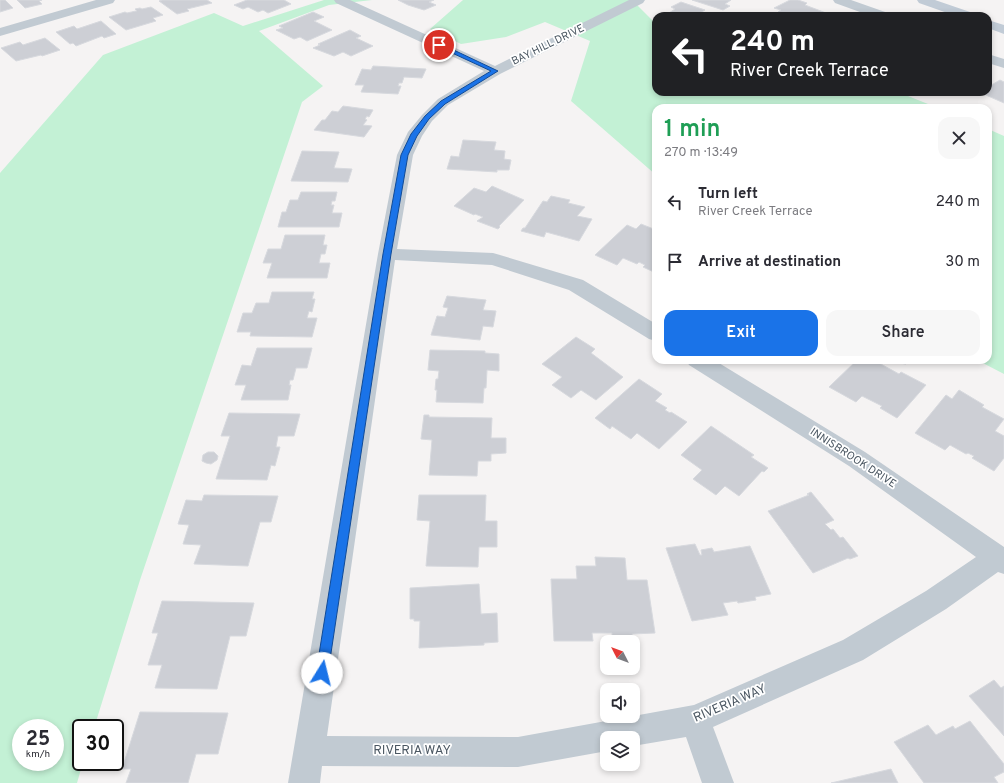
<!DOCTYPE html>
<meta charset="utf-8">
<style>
body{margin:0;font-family:Overpass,sans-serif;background:#f7f7f7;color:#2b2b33;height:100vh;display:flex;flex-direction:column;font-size:15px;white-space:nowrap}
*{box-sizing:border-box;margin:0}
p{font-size:13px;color:#7c7c81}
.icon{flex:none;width:22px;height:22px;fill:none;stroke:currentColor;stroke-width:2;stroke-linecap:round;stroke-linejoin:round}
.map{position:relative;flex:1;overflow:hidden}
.details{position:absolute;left:652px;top:104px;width:340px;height:260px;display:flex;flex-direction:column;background:#fff;border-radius:12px;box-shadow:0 2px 6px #0003}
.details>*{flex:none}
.guide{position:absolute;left:652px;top:12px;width:340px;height:84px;border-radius:12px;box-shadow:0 2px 6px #0003;background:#202124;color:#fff;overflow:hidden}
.needle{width:26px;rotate:312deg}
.fabs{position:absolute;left:600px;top:635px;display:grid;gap:8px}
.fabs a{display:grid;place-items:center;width:40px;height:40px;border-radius:8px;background:#fff;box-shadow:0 2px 6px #0003;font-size:20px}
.speed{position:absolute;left:12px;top:719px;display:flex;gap:8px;font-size:20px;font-weight:700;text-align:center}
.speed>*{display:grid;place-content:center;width:52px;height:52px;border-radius:50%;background:#fff;box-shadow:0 2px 6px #0003;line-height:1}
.speed small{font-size:10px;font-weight:400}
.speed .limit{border:2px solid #111;border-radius:6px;background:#fff;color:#111}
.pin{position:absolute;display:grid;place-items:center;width:34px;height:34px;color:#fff;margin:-17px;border:2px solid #fff;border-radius:50%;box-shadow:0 1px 4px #0007}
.me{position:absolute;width:44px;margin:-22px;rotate:9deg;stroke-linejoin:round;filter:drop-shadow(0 0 3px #0008)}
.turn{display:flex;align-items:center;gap:14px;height:84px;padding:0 12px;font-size:18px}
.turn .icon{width:52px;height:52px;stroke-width:2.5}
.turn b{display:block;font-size:28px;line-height:34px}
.round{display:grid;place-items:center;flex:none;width:42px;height:42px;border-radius:12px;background:#f7f7f7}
.summary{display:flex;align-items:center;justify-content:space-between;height:68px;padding:0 12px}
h1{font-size:24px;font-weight:600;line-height:30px;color:#1e9e55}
.primary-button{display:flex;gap:8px;margin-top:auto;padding:8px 12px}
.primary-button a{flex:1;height:46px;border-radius:12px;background:#1a73e8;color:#fff;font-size:16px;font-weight:600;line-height:46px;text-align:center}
.primary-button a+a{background:#f7f7f7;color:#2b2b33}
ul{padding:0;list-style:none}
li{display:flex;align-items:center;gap:12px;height:60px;padding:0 12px}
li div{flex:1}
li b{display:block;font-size:15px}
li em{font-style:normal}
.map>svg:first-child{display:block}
.green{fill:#c3f1d5;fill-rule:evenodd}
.building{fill:#cdcfd5;stroke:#d7d9de}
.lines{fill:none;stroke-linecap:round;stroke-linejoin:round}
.street{fill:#c1cad2;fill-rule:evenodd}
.secondary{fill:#c1cbd6;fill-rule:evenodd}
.route{fill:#1a73e8;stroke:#114b97}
.labels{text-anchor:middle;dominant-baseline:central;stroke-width:3.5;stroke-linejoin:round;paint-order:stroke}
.street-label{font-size:11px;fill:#4a5661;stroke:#fff}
.near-street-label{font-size:13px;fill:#4a5661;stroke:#fff}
</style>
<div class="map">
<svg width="1004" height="783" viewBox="0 0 1004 783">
<rect width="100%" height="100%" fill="#f5f3f3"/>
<path class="green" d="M324,0H372L329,5L259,31L323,86L302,102L140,580L94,728H81V762H83L77,783H0V173L103,55L214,13L243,26ZM21,728H55V762H21Z
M463,0H632L656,24V92H898L938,108H656V175L571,101L590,41L545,22L506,37L461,44L430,29Z
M988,129L1004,136V374L977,360H988Z"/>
<path class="building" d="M0,0H5L13,8L0,12Z
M17,0H42L39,1L42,4L25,8Z
M162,0H207L212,3L187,9L189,11L177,14L159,1Z
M247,0H284L291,4L268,13L263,10L258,12L248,7L243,9L234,5Z
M398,0H434L429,2L436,5L424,10L408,5Z
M692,0H731L725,4L730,6L723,10Z
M790,0H798L807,3L805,5L826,13L819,16H789L778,12L781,10L774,8Z
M681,2L705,10L695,16L666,15L675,9L671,7Z
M151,7L163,15L153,18L156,21L126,30L109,17L125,12L127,13L136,11H137L135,9L140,8L142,9Z
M313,12L324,17L314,21L332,30L307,41L300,37L294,39L276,30L283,28L279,26Z
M101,21L116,34L104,38L102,36L76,46L73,43L70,44L56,32L74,26L77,29Z
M350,30L361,36L356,38L373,46L351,56L343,52L334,56L313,48L320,45L318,44Z
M45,38L60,50L42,56L41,55L16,61L1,48L20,42L23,45Z
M373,66L426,69L422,78L404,77L402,83H399L398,86H401L398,94L361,92L364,85H355L362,69L371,70Z
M1000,80L1004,82V103L979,92H988V87Z
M343,106L373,110L369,117L367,116L365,119L367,120L363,125L372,126L364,137L314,130L322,120H325L332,111L338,112Z
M463,140L496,142L494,150L505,151L504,159L511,160L509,170H497V172L447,169L451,156L459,157Z
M302,151L339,152L334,168L352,169L348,182L291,181Z
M492,186L524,200L499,226L500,227L498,229L477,221L483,217L475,214L474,215L454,206L474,188L486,192Z
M301,192H337L335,201H332L331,205H334L332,213H342L339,227H278L282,212H286L290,200H298Z
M551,196L570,200L568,203L585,207L577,216L592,219L579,241L546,232L544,237L521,231L523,228H525L543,201L547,202Z
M641,224L656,230V273L643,267L645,265L639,262L637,264L623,258L617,265L595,255L627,225L636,229Z
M285,235H325L323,245H327L325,254H321L319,263H330L327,278H267L272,263H263L268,249H281Z
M272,292H314L312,299H315L312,312L309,311L307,318H317L312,337L250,336L251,332H237L243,313H252L256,303H269Z
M447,296L486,300L483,310L496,311L493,327L483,326L480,340L431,335L437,316L445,317L448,308L443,307Z
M576,337L595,349L591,353L623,377L596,400L581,390L571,398L552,385L562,377L542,364Z
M257,348H312L307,368H296L293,380H290L289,385H291L288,400H241L246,385H235L242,365L251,366Z
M430,350L485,351V353L499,354V371L487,370L486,388H484L483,403L436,402L437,390H435L436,379H438L439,371L428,370Z
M857,360H880L881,361L879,363L899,374L901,372L926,385L897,418L880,408L882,406L862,396L856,402L829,387Z
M892,360H909L906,364L899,363Z
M639,379L662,394L655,401L667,408L665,410L670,413L671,412L687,422L659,449L637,433L631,439L612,426L610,429L595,418Z
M959,390L984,405L982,407L1004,419L995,431L1004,436V458L994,471L972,458L974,456L968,453L966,454L950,445L945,450L915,433L946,395L952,399Z
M229,413L300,414L294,436H278L276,447H280L275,466L271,465L267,480L216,479L230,436H221Z
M424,415H429V417L492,418L491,438H506V453L491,454V461H478L477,476L429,475L432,440L421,439Z
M711,426L754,455L751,457L768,468L764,472L762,471L739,496L725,486L716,495L693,479L702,470L681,455Z
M208,452H214L218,456L217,460L211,464L206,463L202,461L203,455Z
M811,492L834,520L825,524L831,530L833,529L840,538L843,537L858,556L850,559L848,558L813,573L768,511L809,495L807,494Z
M204,495L278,496L271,522H260L248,566L194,564L201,545L183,544L189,525L178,524L186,500L202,501Z
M419,495H486L485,521H497V547H479L478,567L426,566L430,521L417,520Z
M695,544L700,555H702L701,550L712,548L714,552L750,546L771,594L755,597L756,600L738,603L737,601L723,603L728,615L692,621L666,548Z
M595,557L625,558L627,580H647L655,633L632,634L633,637L612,638V633H592L593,641H554L551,579H577L576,566H596Z
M479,584L481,614L497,613L498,642L484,643V645L419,648L420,621H414V619H410V588Z
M162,601L254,603L246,636H230L217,689L155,688L162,665H148L158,633H152Z
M994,680L1001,688L1004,686V736L969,696Z
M140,712L228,713L218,754H196L188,783H126L131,769H122Z
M970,721L1004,764V772L994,777L998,783H924L894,742L928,725L936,735L953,726L955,729Z
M891,769L898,783H831Z"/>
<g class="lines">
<path class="street" d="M96,0H115L113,3L0,36V28Z
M334,0H350L495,66L629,0H645L643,3L500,74L448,105L432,121L422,136L413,155L397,249L493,253L500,255L583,280L656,324V341L649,339L569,290L492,265L395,260L327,736L518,737L694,705L843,640L926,591L976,557L849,466L689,365L686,360H714L865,452L1004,547V574L998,572L946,609L863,660L713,727L734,783H702L686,737L633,746V738H607V751L518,767L322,766L320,783H288L378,254L397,155L408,132L422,115L438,99L484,71L336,3Z
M833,0H851L888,13L889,16H871L835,3Z
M988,54L1004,59V68L988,63Z"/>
<path class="secondary" d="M917,0H935L973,13L974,16H956L919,3Z
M988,20L1004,25V34L988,28Z"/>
</g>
<path class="route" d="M437,44H441L498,71L445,104L429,119L417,136L408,155L391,254L328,673L326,678L322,679L317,678L316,673L383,254L401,155L411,134L425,116L441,101L491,71L437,46Z"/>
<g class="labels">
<g class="street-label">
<text transform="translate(548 45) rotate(-26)">BAY HILL DRIVE</text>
<text transform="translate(853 458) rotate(33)">INNISBROOK DRIVE</text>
</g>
<g class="near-street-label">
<text transform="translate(730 704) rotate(-23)">RIVERIA WAY</text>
<text x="412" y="751">RIVERIA WAY</text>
</g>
</g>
</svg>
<div class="fabs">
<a><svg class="needle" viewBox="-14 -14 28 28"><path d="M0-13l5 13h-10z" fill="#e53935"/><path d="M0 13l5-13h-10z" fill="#7c7c81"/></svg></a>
<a><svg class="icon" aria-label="sound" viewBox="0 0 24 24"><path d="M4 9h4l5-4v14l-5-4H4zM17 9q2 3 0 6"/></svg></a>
<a><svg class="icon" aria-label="layers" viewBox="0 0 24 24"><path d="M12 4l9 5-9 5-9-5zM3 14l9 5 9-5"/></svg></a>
</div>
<div class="speed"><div>25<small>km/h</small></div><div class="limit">30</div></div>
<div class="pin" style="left:439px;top:45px;background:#d93025"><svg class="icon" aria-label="arrive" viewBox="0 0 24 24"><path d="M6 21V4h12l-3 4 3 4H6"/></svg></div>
<svg class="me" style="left:322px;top:673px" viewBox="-20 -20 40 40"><circle r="19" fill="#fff"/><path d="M0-13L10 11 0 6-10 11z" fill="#1a73e8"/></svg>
<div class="guide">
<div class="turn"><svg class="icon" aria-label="left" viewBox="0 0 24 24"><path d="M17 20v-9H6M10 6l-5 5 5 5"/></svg><div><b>240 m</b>River Creek Terrace</div></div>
</div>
<section class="details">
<div class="summary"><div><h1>1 min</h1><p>270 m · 13:49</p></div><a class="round"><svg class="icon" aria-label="close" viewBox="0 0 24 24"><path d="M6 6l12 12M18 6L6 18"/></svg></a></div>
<ul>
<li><svg class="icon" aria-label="left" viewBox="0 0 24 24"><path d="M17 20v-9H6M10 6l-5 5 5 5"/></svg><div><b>Turn left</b><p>River Creek Terrace</p></div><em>240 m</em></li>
<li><svg class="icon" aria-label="arrive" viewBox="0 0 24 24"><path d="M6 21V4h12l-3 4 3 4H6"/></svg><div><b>Arrive at destination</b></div><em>30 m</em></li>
</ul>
<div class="primary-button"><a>Exit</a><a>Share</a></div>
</section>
</div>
